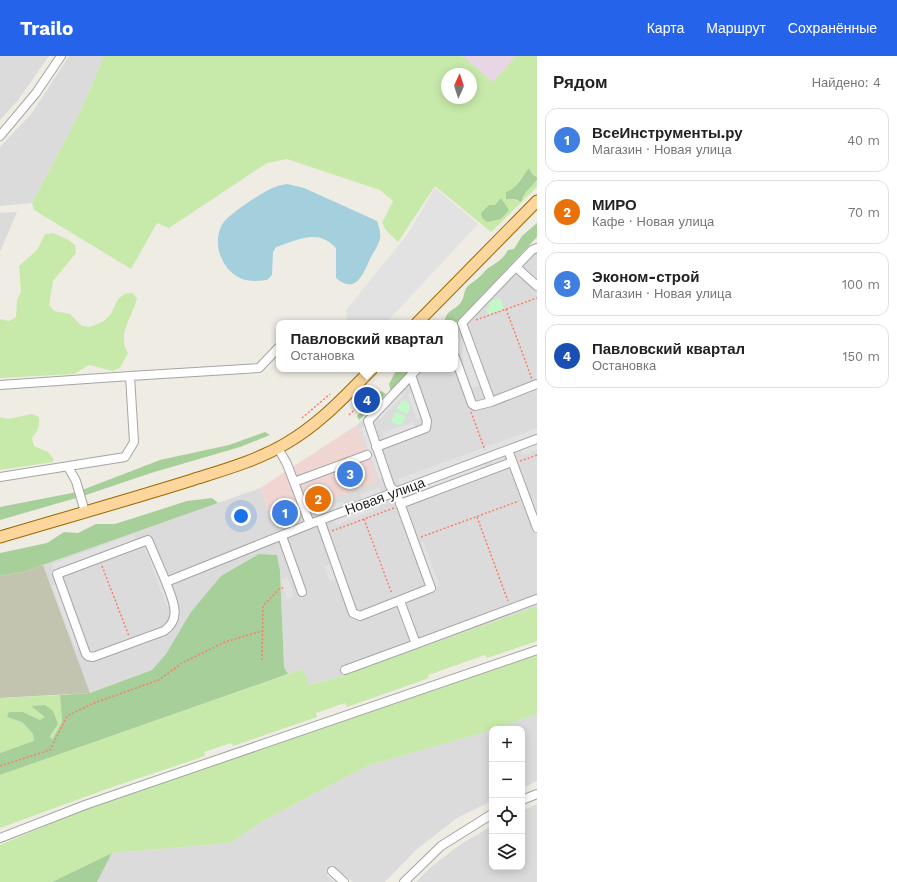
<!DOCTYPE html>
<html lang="ru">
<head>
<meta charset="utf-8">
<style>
	body { margin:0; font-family:"Work Sans",sans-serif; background:#f6f6f6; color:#222 }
	.controls { position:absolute; right:12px; bottom:12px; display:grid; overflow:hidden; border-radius:8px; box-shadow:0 2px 10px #0003 }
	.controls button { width:36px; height:36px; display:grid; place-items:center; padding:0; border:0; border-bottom:1px solid #e0e0e0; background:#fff; color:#222; font:20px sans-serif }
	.compass { position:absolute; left:441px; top:12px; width:36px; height:36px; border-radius:50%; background:#fff; box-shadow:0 2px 10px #0003; rotate:3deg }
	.you { position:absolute; left:241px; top:460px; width:14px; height:14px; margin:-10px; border:3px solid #fff; border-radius:50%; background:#1a73e8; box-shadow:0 0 0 6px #1a73e833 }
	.badge { display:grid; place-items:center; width:26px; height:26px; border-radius:50%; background:#2563eb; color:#fff; font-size:13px; font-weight:700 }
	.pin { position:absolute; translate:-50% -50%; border:2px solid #fff; box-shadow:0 1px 4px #0006 }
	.popup { position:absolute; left:276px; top:264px; width:182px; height:52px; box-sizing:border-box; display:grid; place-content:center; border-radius:8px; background:#fff; filter:drop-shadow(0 1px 3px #0005); font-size:13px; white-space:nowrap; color:#767676 }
	.popup b { font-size:15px; color:#222 }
	.popup::after { content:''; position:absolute; left:50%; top:100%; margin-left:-8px; border:8px solid transparent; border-top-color:#fff }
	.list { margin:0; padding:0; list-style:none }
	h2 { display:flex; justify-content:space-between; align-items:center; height:52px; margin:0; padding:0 16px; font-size:17px }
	h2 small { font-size:13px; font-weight:400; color:#767676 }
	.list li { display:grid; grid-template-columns:26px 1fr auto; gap:12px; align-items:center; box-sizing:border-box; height:64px; margin:0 8px 8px; padding:0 8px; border:1px solid #e0e0e0; border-radius:12px }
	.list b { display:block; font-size:15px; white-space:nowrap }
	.list p { margin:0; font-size:13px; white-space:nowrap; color:#767676 }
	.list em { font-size:13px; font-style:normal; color:#767676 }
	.icon { flex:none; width:22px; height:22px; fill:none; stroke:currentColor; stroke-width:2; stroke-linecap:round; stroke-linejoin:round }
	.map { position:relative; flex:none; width:537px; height:826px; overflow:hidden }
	header { display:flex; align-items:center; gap:24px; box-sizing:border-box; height:56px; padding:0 20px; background:#2563eb; color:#fff }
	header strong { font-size:19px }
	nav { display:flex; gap:22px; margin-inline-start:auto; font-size:14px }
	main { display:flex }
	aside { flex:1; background:#fff }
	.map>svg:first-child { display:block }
</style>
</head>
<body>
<header>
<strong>Trailo</strong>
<nav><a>Карта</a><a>Маршрут</a><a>Сохранённые</a></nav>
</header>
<main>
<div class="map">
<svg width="537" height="826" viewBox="0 0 537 826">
	<rect width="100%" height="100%" fill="#efece4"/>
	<path fill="#dcdbdb" d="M0 0H49L18 44 0 64Z
		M69 0H104L80 56 32 147 0 150V91L32 57Z
		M17 156 0 196V157Z
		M537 186V550L336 622 308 629 303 613 288 618 284 611 280 515 166 598 152 614 90 637 43 509 260 432 274 469 299 460 298 456 377 425 357 369 412 313H455V269Z
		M537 658V725L522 732V673H494Z
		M492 674V745L457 762 416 794 385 826H353L332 809 327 819 335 826H97L112 797 230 787 261 766 369 709Z
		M537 748V826H416L431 811 461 788 492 770V811H522V755Z"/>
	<path fill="#f0d6d3" d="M357 369 378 425 298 456 299 460 274 470 260 432Z"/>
	<path fill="#e9d6e5" d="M460 0H516L493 27 464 1Z"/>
	<path fill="#c3c4b0" d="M43 509 90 637 0 642V520L23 516Z"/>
	<path fill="#c7eaaa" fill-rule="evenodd" d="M104 0H460L464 1 493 26 516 0H537V121L533 119 529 112 512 134 506 136V143H515L517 145 524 142V137L537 124V131L491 176 435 130 398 186 386 174 382 167 393 145 380 134 287 103 267 107 169 172 157 167 131 213 34 154 32 147 80 56ZM447 18H471V42H447ZM497 146 504 159 501 163 481 157 486 153 495 150Z
		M53 177 69 184 75 189 76 197 53 225 49 249 54 255 70 258 82 270 90 271 104 265 111 258 118 243 124 238 132 237 137 242C133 261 116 278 128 297L120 312 113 315 89 309 74 318 0 322V263L9 265 16 261 17 244 21 236 19 210 37 194 45 178Z
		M32 358 39 361C40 370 38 375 32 382L34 390 48 396 53 402V406L0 414V361L8 363Z
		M537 550V585L487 602 485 599 428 619 429 622 347 651 345 647 316 657 317 661 233 690 231 687 204 696 205 700 115 730 0 772V719L303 613 309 629 336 622Z
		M537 597V658L482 677 369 709 261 766 230 787 112 797 52 826H0V789L97 748Z
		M60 639 62 666 52 685 50 680 58 668 32 650 46 661 40 664 23 656H10L7 661 22 666 33 678 34 686 0 697V642Z"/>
	<path fill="#a7cf99" d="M529 112 533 119 537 121V124L525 137 521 146 515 143H506V136C517 133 522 120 529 112Z
		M501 142 509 154 501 163 487 166 482 162 481 157 489 149H495Z
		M537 167V181L455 268 444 267C447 252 454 256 461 246 465 241 463 234 469 229 477 223 478 223 485 215 493 207 501 207 508 194L514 193 522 180Z
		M397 313H413L391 336 389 328Z
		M381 335 386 338 359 364 357 360Z
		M265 376 270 379 240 391 151 417 83 440 0 464V451L77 436 160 404 229 389Z
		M212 442 218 447 23 516 0 520V497L47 487 64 476 78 477 96 468H115L187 445Z
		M259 498 277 499 280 515 284 611 288 618 0 719V697L34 685 33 678 22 666 7 661 9 656H23L40 664 45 661 31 650 45 649 53 655 58 668 50 680 52 684 62 666 60 639 90 637 152 614 166 598 191 556 221 520Z
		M112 797 97 826H52Z"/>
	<path fill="#c1fac7" d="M500 242 504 253 488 258 486 253 490 251 489 246Z
		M403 344 408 346 410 351 407 358 396 353Z
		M395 356 406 360 403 367 399 369 391 366Z"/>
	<path fill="#e2e2e2" d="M435 132 478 168 386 267H347L346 254 407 179Z
		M464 281 481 329 471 333 455 290V284Z
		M400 335 404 339 380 363 376 359Z
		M413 335 423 361 417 363 407 338Z
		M413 366 415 372 384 383 382 377Z
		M366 370 385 421 379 423 360 372Z
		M537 372V378L400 429 398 423Z
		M537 388V394L523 399 521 394Z
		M503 400 505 406 493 410 490 404Z
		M484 407 486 413 409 442 407 436Z
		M380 431 382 437 362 444 360 438Z
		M343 445 345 451 316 462 314 456Z
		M378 446 380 452 336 469 333 463Z
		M134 478 136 484 54 515 52 508Z
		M423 485 440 530 434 532 418 487Z
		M150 488 173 549 167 551 144 490Z
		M331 508 337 523 330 525 324 510Z
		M288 522 294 540 287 543 281 524Z
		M58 528 82 591 76 594 52 530Z"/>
	<path fill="#a4cfdd" d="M287 128 304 132 377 165C379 170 381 178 380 183 378 190 373 197 370 203 363 218 356 239 336 222V192C318 172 298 184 276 191L273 196 272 219 267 224C259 225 248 226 240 222 221 213 211 186 223 167 229 158 265 134 275 131 279 129 283 129 287 128Z"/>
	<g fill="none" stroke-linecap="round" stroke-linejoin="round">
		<defs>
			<path id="minor" d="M0 80 36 37 61 0
				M537 192 532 194 462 267 491 346 537 328
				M516 211 537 230
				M455 301 472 348 475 350 491 346
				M0 329 130 320
				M376 391 426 372 427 365 411 319
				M278 392 287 408 310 468 537 383
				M508 394 537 472
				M68 411 76 425 85 456
				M0 421 125 401 134 386 130 320 259 312 279 291
				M294 426 367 399
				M400 448 512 406
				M320 464 353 557 360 560 431 532 396 436 390 430 368 365 417 313
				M282 480 302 536
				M166 526C172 543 183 562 164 575L93 601 88 600 86 598 57 518 148 484 166 526 310 468
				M400 545 416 588 537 543
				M345 614 416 588
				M522 744 537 738
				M0 782 85 749 537 594
				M332 815 344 826
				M404 826 441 790 492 758"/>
			<path id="major" d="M417 267 537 145
				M0 481C64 462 128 444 192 424 223 414 256 405 285 388 319 369 345 340 372 313"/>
		</defs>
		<use href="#minor" stroke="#a5a5a5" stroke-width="10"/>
		<use href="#major" stroke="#996b00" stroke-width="13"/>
		<path stroke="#fb7e6a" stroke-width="1.5" stroke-dasharray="2 2" stroke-linecap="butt" d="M506 253 532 323
			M476 264 537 242
			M471 356 485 394
			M349 359 374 335
			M302 362 330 338
			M520 405 537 399
			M477 461 508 545
			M364 463 392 538
			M332 475 394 452
			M421 481 519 445
			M102 510 129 580
			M262 604 263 550 279 533 283 532
			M0 710 50 694 67 660 94 647 159 624 182 607 225 586 262 575"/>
		<use href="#minor" stroke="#fff" stroke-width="8"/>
		<use href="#major" stroke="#fcd69c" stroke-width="11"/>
	</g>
	<g text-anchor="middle" stroke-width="3.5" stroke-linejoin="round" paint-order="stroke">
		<g font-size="14" fill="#1e1e1e" stroke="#fff">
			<text transform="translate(385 440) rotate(-20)" y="5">Новая улица</text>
		</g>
	</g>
</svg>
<div class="controls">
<button>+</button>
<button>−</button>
<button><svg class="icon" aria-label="locate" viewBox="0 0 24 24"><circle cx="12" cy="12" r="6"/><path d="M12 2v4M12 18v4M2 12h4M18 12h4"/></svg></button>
<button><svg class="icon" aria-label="layers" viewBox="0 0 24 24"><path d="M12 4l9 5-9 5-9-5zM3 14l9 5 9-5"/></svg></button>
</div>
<svg class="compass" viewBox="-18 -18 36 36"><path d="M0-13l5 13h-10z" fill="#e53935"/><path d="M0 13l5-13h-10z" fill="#767676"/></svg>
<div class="you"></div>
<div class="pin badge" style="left:285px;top:457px;background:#3f7fe0">1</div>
<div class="pin badge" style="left:318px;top:443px;background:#e8710a">2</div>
<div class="pin badge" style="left:350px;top:418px;background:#3f7fe0">3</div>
<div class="pin badge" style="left:367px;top:344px;background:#1a4fb4">4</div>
<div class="popup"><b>Павловский квартал</b>Остановка</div>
</div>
<aside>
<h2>Рядом<small>Найдено: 4</small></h2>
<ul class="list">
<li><span class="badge" style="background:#3f7fe0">1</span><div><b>ВсеИнструменты.ру</b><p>Магазин · Новая улица</p></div><em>40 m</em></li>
<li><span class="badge" style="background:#e8710a">2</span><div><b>МИРО</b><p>Кафе · Новая улица</p></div><em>70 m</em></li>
<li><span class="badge" style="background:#3f7fe0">3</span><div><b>Эконом-строй</b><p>Магазин · Новая улица</p></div><em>100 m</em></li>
<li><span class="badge" style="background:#1a4fb4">4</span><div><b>Павловский квартал</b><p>Остановка</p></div><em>150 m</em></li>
</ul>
</aside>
</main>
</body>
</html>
